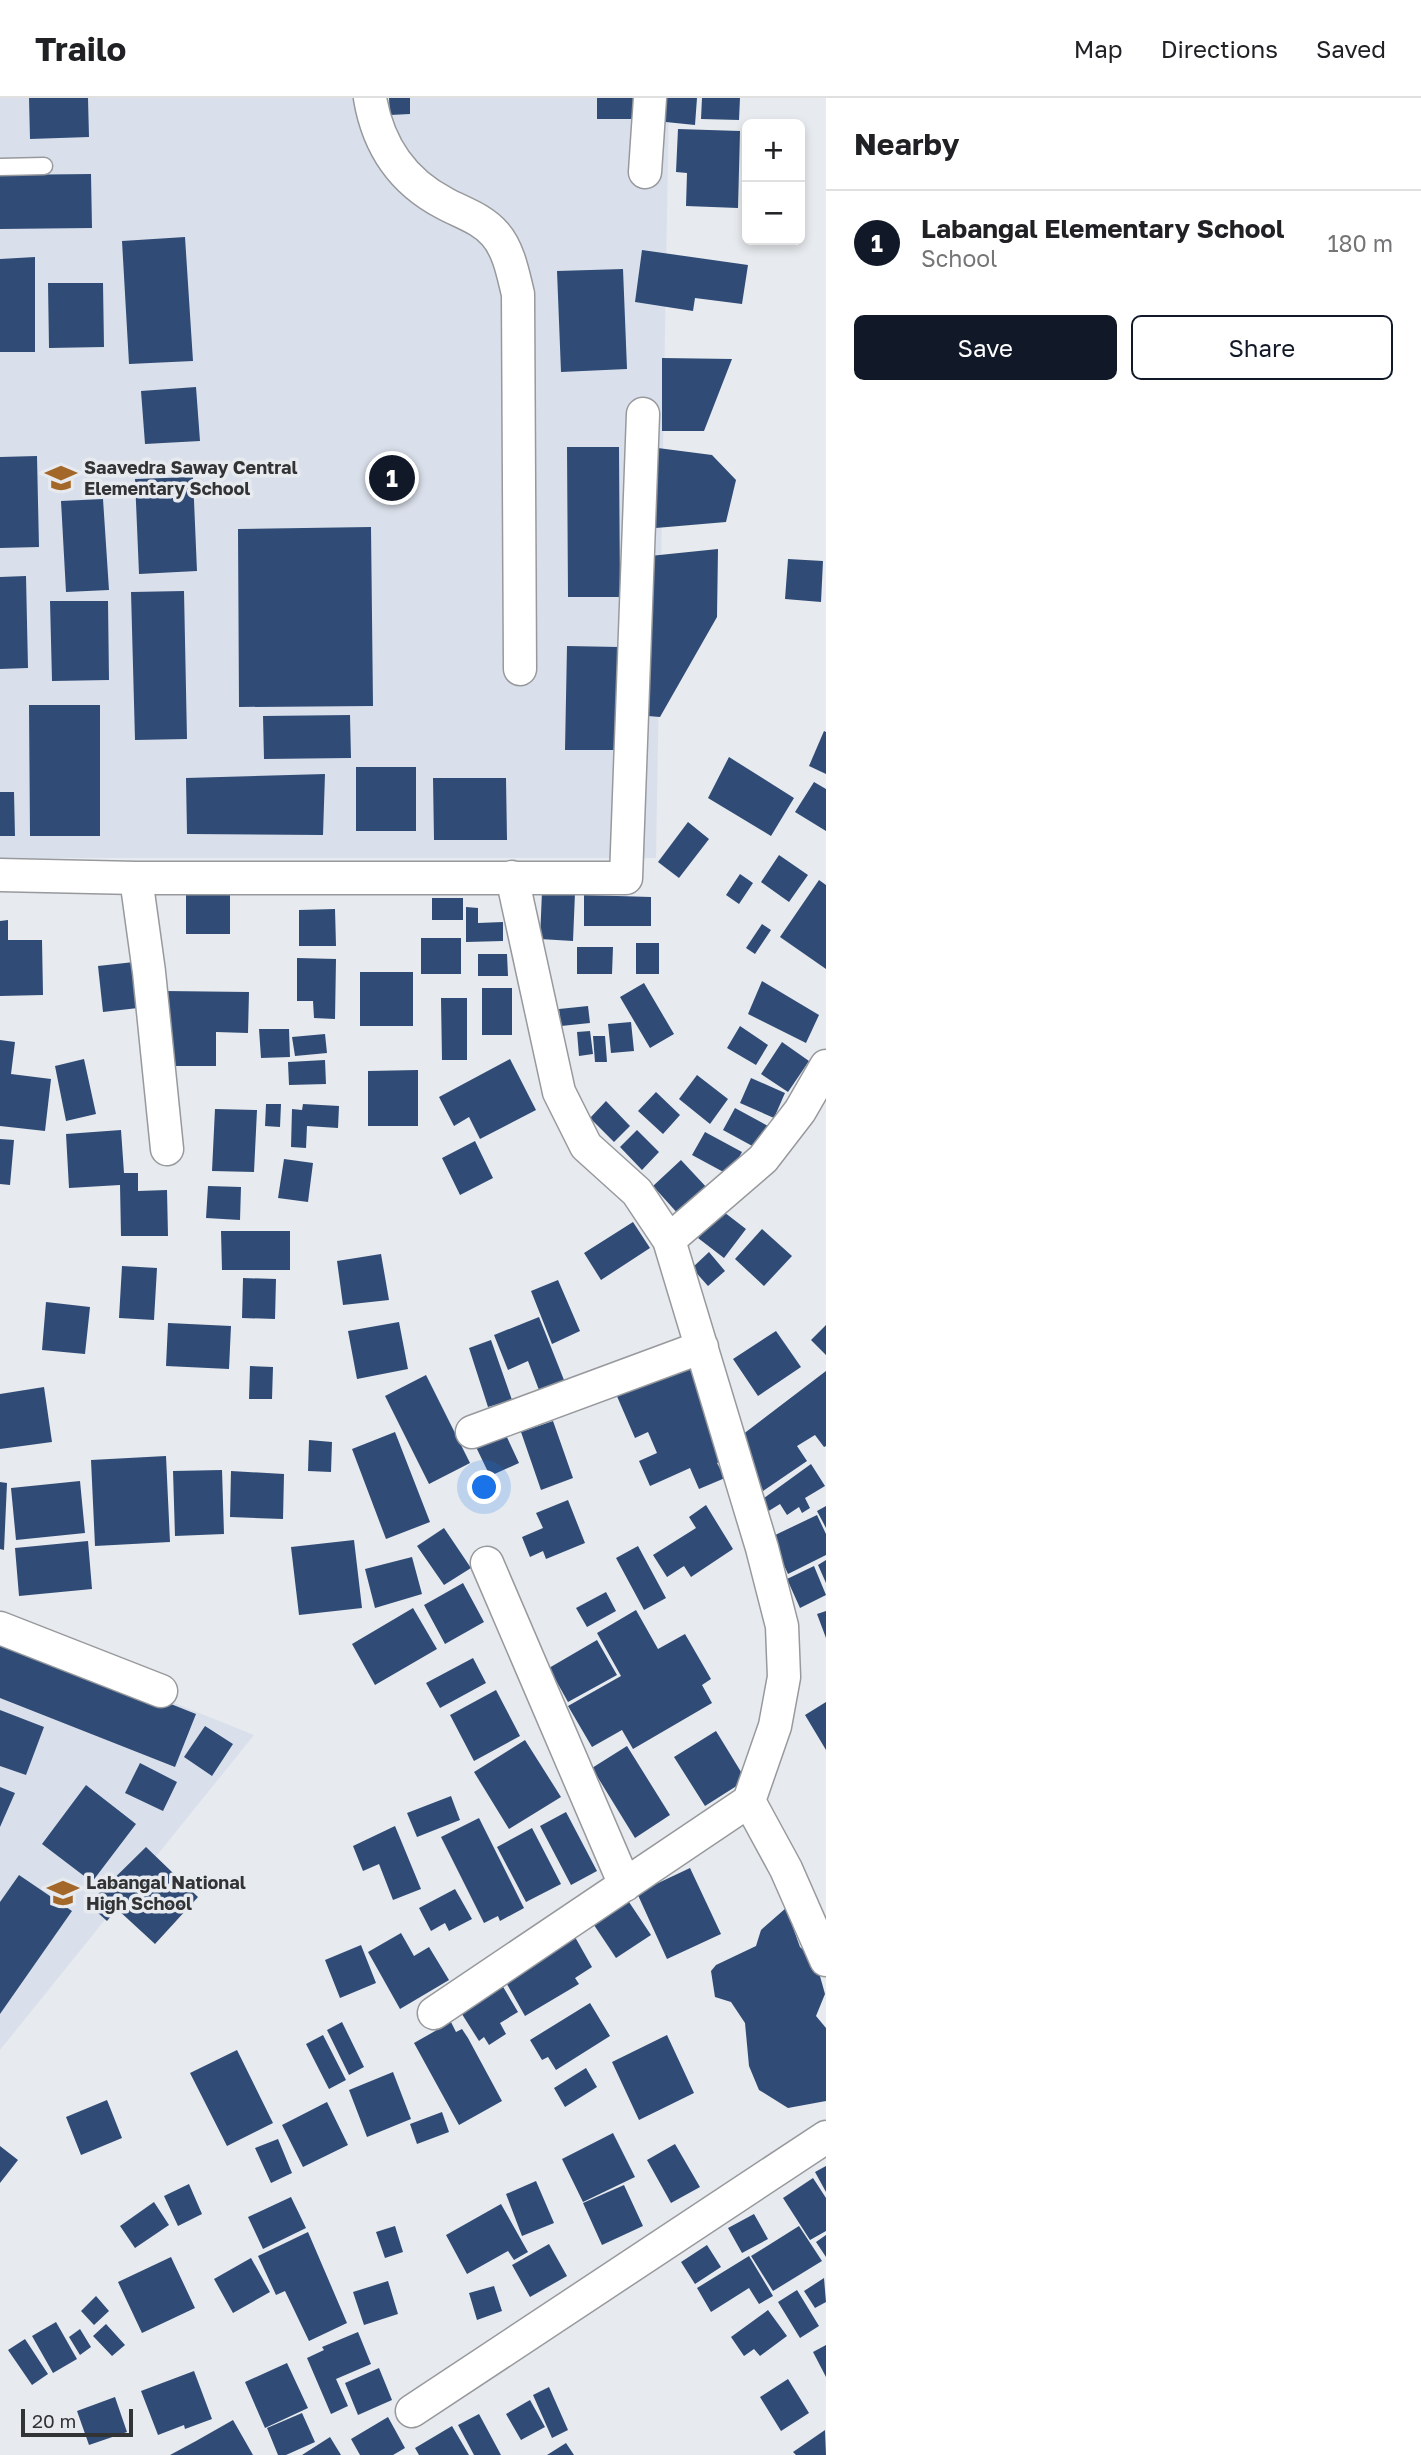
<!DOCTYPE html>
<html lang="en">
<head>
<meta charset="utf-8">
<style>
	body { margin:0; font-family:"Golos Text",sans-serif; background:#f6f6f6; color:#202124 }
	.controls { position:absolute; right:21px; top:21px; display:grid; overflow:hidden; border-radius:10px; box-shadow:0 4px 10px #0003 }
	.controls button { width:63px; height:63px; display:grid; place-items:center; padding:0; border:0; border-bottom:2px solid #e0e0e0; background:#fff; color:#202124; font:35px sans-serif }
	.scale { position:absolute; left:21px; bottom:18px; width:112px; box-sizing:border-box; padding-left:7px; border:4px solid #323335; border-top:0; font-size:19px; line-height:24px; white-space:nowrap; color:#323335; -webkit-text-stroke:5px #e7eaee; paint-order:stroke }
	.you { position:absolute; left:485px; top:1390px; width:24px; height:24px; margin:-18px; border:5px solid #fff; border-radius:50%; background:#1a73e8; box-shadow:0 0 0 10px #1a73e833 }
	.badge { display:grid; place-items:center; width:46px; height:46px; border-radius:50%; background:#111827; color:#fff; font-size:23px; font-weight:700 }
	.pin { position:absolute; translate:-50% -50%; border:4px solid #fff; box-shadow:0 2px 7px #0006 }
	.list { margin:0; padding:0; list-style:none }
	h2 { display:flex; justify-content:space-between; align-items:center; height:91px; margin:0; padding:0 28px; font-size:30px }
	h2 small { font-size:23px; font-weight:400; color:#757577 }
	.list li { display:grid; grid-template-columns:46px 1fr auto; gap:21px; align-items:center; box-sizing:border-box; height:105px; padding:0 28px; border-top:2px solid #e0e0e0 }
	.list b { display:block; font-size:26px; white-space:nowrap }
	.list p { margin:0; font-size:23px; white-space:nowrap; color:#757577 }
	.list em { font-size:23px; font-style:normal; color:#757577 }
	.actions { display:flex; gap:14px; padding:21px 28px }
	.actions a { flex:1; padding:16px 0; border:2px solid #111827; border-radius:10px; text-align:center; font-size:24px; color:#111827 }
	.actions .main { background:#111827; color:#fff }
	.map { position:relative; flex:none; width:826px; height:2357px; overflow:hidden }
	header { display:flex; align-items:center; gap:42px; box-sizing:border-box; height:98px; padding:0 35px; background:#fff; border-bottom:2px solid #e0e0e0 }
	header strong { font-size:33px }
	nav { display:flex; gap:38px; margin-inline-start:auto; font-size:24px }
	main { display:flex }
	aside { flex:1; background:#fff }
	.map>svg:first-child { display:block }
</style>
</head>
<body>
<header>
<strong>Trailo</strong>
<nav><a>Map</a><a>Directions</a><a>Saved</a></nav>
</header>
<main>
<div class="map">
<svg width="826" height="2357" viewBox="0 0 826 2357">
	<rect width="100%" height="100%" fill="#e7eaee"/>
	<path fill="#dae0eb" d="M0 0H669L656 760H0Z
		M0 1535 254 1637 0 1952Z"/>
	<path fill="#304c76" d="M29 0H88L89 39 30 41Z
		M389 0H410V16L390 17Z
		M597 0H649V21H597Z
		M658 0H697L695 27 656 23Z
		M702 0H740L739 22 701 21Z
		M678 31 740 33 738 110 686 108 687 75 676 74Z
		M91 76 92 130 0 131V77Z
		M185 139 193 263 129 266 122 143Z
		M642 152 748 167 742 206 695 200 693 213 635 204Z
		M35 159V254H0V161Z
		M623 171 627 271 561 274 557 173Z
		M48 185H103L104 249 49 250Z
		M662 260 732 261 704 333H662Z
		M196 289 200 343 145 346 141 293Z
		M567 349H619L620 499H568Z
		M650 349 712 357 736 382 726 424 644 431Z
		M37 358 39 449 0 450V359Z
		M193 379 197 473 139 476 135 381Z
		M103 401 109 492 66 494 61 403Z
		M371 429 373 608 239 609 238 431Z
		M718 451 717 519 660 619 636 617 640 459Z
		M788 461 823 463 821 504 785 501Z
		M26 478 28 570 0 571V479Z
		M184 493 187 641 135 642 131 494Z
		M50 503H108L109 582 52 583Z
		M567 548 619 549 617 652H565Z
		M29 607H100V738H30Z
		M350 617 351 660 264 661 263 618Z
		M824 633 826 634V676L809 668Z
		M729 659 794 700 771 738 708 700Z
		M356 669H416V733H356Z
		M325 676 323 737 187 736 186 680Z
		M433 680H506L507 742H434Z
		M814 684 826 691V733L795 714Z
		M0 694H14L15 738H0Z
		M688 724 709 741 679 780 658 764Z
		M779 757 808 777 789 804 761 784Z
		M740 776 753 785 739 806 726 797Z
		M819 782 826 787V871L780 839Z
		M542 793 575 795 573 843 540 841Z
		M186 797H230V836H186Z
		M584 797 651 799V828H584Z
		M432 800H463V822H432Z
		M466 809 478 810V825L503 824V843L466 844Z
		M335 811 336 848H299V812Z
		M8 822V842H42L43 897 0 898V823Z
		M762 826 771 832 755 856 746 850Z
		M421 840H461V876H421Z
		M636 845H659V876H636Z
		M577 849H613L612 876H577Z
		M478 856H507L508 878H478Z
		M297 860 336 861 335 921 314 920 313 903H297Z
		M134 864 138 910 103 914 98 868Z
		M360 874H413V928H360Z
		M762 883 819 917 806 945 748 916Z
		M644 885 674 936 650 950 620 899Z
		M482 890H512V937H482Z
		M165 893 249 894 248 935 216 934V968H165Z
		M441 900H467V962H442Z
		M588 908 590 925 561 928 559 911Z
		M631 924 634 953 611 955 608 926Z
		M740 928 768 947 756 967 727 950Z
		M259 931H289L290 959 261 960Z
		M590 933 593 956 579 958 577 934Z
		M325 936 327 955 295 958 292 939Z
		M593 938H605L607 964H595Z
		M0 942 15 944 11 976 51 981 45 1033 0 1028Z
		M782 944 809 963 788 994 761 976Z
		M84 961 96 1016 66 1023 55 968Z
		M510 961 536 1012 480 1041 469 1019 454 1028 439 999Z
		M325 962 326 986 289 987 288 964Z
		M418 972V1028H368V973Z
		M697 977 728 1001 710 1026 679 1001Z
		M751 980 785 995 774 1020 740 1005Z
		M656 994 680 1017 663 1036 638 1013Z
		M606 1003 630 1028 614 1044 590 1020Z
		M266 1006H281L280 1029 265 1028Z
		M303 1006 339 1008 338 1030 307 1028 306 1050 291 1049 292 1011 302 1012Z
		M735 1010 768 1028 756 1050 723 1032Z
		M215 1011 257 1012 254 1074 212 1073Z
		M121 1032 124 1075H138V1093L167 1092 168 1138H121L120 1087 69 1090 66 1036Z
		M637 1032 659 1054 642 1072 620 1049Z
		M705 1034 742 1054 729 1077 692 1057Z
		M0 1041 14 1042 10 1087 0 1086Z
		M475 1043 493 1080 460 1097 442 1060Z
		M284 1061 313 1065 308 1104 278 1100Z
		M681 1062 709 1092 680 1118 653 1088Z
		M208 1088 241 1089 240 1122 206 1120Z
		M720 1111 746 1131 724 1160 698 1140Z
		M633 1124 650 1150 601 1182 584 1155Z
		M762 1131 792 1158 764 1188 735 1161Z
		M221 1133H290V1172H222Z
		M709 1154 725 1173 708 1188 692 1170Z
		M381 1156 389 1202 343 1207 337 1163Z
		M122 1168 157 1170 154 1222 119 1220Z
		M243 1180 276 1181 275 1221 242 1220Z
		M558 1182 580 1233 552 1246 531 1193Z
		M46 1204 90 1209 85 1256 42 1252Z
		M539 1219 564 1282 539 1292 528 1263 508 1272 494 1237Z
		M399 1224 408 1271 357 1281 348 1233Z
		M168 1225 231 1228 229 1271 166 1268Z
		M826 1227V1257L811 1242Z
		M776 1233 801 1269 758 1298 733 1261Z
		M491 1242 512 1302 488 1309 469 1250Z
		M688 1264 730 1359 717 1365 725 1380 699 1391 690 1370 650 1388 639 1363 657 1355 648 1334 635 1340 616 1296Z
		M250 1268 273 1269 272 1301H249Z
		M826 1273V1348L824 1349 815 1337 797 1348 807 1363 763 1393 742 1337Z
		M426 1277 470 1365 429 1386 385 1298Z
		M44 1289 52 1344 0 1351V1296Z
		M553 1323 573 1380 541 1392 521 1334Z
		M395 1334 430 1424 386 1441 352 1351Z
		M505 1335 519 1365 490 1378 476 1349Z
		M309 1342 332 1344 331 1374 308 1373Z
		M166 1358 170 1444 95 1448 91 1362Z
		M811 1366 825 1388 805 1400 810 1410 802 1415 799 1409 787 1417 780 1406 767 1414 760 1403Z
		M222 1372 224 1436 175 1438 173 1373Z
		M231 1373 284 1376 283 1421 230 1419Z
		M80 1383 85 1435 16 1442 11 1390Z
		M0 1384 7 1385 4 1452 0 1451Z
		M568 1402 585 1445 546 1461 543 1453 530 1459 522 1439 543 1430 536 1415Z
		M706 1407 733 1451 691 1479 684 1468 667 1479 653 1457 696 1430 689 1419Z
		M826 1408V1430L817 1413Z
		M817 1417 826 1436V1457L788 1476 771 1439Z
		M444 1430 471 1470 444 1487 417 1448Z
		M354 1442 362 1510 299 1517 291 1449Z
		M88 1443 92 1491 19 1498 15 1450Z
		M638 1448 666 1500 644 1512 616 1460Z
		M412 1459 422 1496 375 1510 365 1471Z
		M826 1462V1485L818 1467Z
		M814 1468 826 1497 800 1510 787 1481Z
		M463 1485 484 1524 445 1546 424 1507Z
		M606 1494 616 1513 587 1529 576 1510Z
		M413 1510 437 1551 375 1587 352 1546Z
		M636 1512 658 1551 685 1536 711 1581 702 1587 712 1605 633 1651 622 1632 592 1649 568 1608 621 1578 597 1535Z
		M826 1513V1540L817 1516Z
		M0 1538 196 1616 175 1669 0 1600Z
		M597 1542 617 1577 568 1604 549 1570Z
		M473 1560 486 1585 440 1610 426 1585Z
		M496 1592 520 1638 474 1663 450 1617Z
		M826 1604V1652L805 1617Z
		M0 1612 44 1629 26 1677 0 1668Z
		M205 1628 233 1646 212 1678 184 1659Z
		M716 1633 746 1682 705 1708 674 1659Z
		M525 1642 561 1699 509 1731 474 1674Z
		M627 1648 670 1717 635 1740 592 1670Z
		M140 1665 177 1684 163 1713 125 1695Z
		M86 1687 136 1726 92 1784 42 1746Z
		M0 1689 15 1695 0 1729Z
		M451 1698 460 1722 417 1739 407 1715Z
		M566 1714 597 1773 571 1787 540 1728Z
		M479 1720 524 1810 500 1823 498 1818 484 1825 441 1739Z
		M395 1728 421 1791 393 1802 379 1766 363 1773 353 1748Z
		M532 1730 561 1786 526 1804 497 1749Z
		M146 1749 198 1799 155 1846 117 1811 107 1823 88 1806Z
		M690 1770 721 1836 667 1861 637 1795Z
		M19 1777 72 1813 0 1916V1804Z
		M455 1791 472 1821 449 1833 445 1825 431 1833 419 1810Z
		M629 1804 651 1837 616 1860 594 1827Z
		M786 1810 800 1849 816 1864 825 1896 816 1918 826 1930V2003L788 2010 759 1992 749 1968 745 1925 731 1904 715 1899 711 1873 716 1867 756 1848 761 1832Z
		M401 1835 414 1858 429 1849 449 1882 400 1911 368 1854Z
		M575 1839 592 1869 575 1880 579 1886 525 1918 504 1881Z
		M361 1847 376 1885 340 1900 325 1862Z
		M502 1887 518 1914 500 1925 506 1936 489 1947 484 1939 479 1943 460 1913Z
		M590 1905 610 1938 556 1972 548 1959 542 1962 530 1942Z
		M342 1924 364 1969 349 1977 327 1932Z
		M451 1924 456 1934 462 1931 468 1940 502 2003 459 2027 414 1945Z
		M323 1937 346 1982 329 1991 306 1946Z
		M667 1937 694 1995 639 2022 612 1964Z
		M237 1952 273 2025 227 2048 190 1975Z
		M586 1970 597 1989 565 2009 554 1990Z
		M393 1974 411 2021 367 2039 349 1992Z
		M107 2002 122 2040 81 2057 66 2019Z
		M327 2004 348 2047 303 2069 282 2027Z
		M442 2014 449 2034 417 2046 410 2026Z
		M613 2035 635 2079 583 2104 562 2061Z
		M278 2041 292 2075 271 2085 255 2050Z
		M675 2046 700 2089 671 2105 647 2062Z
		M0 2048 18 2062 0 2085Z
		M826 2068V2094L815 2074Z
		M813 2080 826 2100V2133L810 2142 783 2100Z
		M536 2083 554 2125 522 2138 506 2096Z
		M189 2086 202 2116 178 2128 164 2098Z
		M624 2087 643 2128 602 2147 583 2105Z
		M291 2099 306 2130 263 2151 248 2119Z
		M154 2104 169 2127 135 2150 120 2128Z
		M501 2106 528 2154 514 2162 508 2153 467 2176 446 2137Z
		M754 2116 768 2141 742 2155 728 2130Z
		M395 2128 403 2154 385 2160 376 2134Z
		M799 2128 822 2163 773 2193 751 2158Z
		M308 2134 347 2225 309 2243 285 2193 276 2197 258 2158Z
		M826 2137V2159L816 2144Z
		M549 2146 567 2178 530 2199 512 2167Z
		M707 2147 721 2169 695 2186 681 2164Z
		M749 2158 773 2198 759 2206 749 2190 711 2214 697 2190Z
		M171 2159 195 2210 142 2235 118 2184Z
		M251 2160 270 2194 233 2215 214 2181Z
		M824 2180 826 2204 815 2210 804 2193Z
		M388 2183 398 2216 364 2227 353 2194Z
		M494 2188 502 2213 477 2222 469 2195Z
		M797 2192 819 2228 800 2240 778 2204Z
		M96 2198 109 2213 94 2227 81 2213Z
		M768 2212 787 2238 760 2258 754 2251 744 2258 731 2239Z
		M56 2224 77 2261 53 2275 32 2238Z
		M106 2226 125 2247 112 2258 93 2238Z
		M80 2231 91 2249 80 2257 69 2239Z
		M358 2234 371 2266 336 2281 348 2308 331 2316 307 2260 324 2252 322 2249Z
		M25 2241 48 2276 32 2287 8 2252Z
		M826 2247V2279L813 2254Z
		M287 2265 308 2310 265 2330 245 2284Z
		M379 2270 392 2302 358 2317 345 2285Z
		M194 2273 212 2321 185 2331 184 2327 158 2337 141 2293Z
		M788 2281 809 2315 781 2333 760 2299Z
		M549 2289 568 2332 552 2340 533 2297Z
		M115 2299 127 2334 89 2347 77 2313Z
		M530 2302 545 2329 521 2342 506 2316Z
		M302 2315 315 2344 286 2357H278L267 2330Z
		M479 2316 501 2357H474L458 2327Z
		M388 2319 405 2350 393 2357H360L351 2341Z
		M233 2322 253 2357H170L196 2343Z
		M452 2328 469 2357H419L415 2350Z
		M825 2332 826 2357H796L793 2354Z
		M330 2339 341 2357H302Z
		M566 2345 574 2357H547Z"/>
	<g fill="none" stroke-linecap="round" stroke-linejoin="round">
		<defs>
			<path id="lane" d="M0 69 44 68"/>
			<path id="street" d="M370 0C378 47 402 83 444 105 462 115 481 120 495 136 509 152 513 176 518 196L520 571
				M645 74 650 0
				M0 777 136 780H626L643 316
				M512 779 559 994 586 1048 637 1094 669 1142 762 1450 782 1528 784 1579 775 1628 749 1703 786 1771 826 1862
				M136 780 149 874 167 1051
				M669 1142 763 1061 800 1013 826 968
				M472 1334 702 1249
				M487 1465 625 1787
				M0 1530 161 1593
				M434 1915 749 1703
				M412 2313 826 2039"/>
		</defs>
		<use href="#lane" stroke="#97999d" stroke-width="19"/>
		<use href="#street" stroke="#97999d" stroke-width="35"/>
		<use href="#lane" stroke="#fff" stroke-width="16"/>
		<use href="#street" stroke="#fff" stroke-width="32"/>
	</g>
	<defs>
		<symbol id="school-bare" viewBox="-9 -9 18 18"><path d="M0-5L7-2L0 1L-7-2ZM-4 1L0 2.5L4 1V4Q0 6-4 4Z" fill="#a3672a" stroke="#e7eaee" stroke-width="2.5" paint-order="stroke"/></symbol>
	</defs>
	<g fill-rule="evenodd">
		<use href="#school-bare" x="39" y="358" width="44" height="44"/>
		<use href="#school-bare" x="41" y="1773" width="44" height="44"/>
	</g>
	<g text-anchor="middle" stroke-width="7" stroke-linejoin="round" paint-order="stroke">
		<g font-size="18" font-weight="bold" fill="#323335" stroke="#e7eaee" text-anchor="start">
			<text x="84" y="376">Saavedra Saway Central<tspan x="84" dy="21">Elementary School</tspan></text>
			<text x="86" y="1791">Labangal National<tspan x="86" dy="21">High School</tspan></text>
		</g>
	</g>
</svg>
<div class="controls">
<button>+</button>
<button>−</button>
</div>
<div class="scale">20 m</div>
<div class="you"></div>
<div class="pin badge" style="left:392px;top:380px">1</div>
</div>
<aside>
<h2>Nearby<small></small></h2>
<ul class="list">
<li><span class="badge">1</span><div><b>Labangal Elementary School</b><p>School</p></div><em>180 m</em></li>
</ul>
<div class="actions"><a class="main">Save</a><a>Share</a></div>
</aside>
</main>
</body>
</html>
